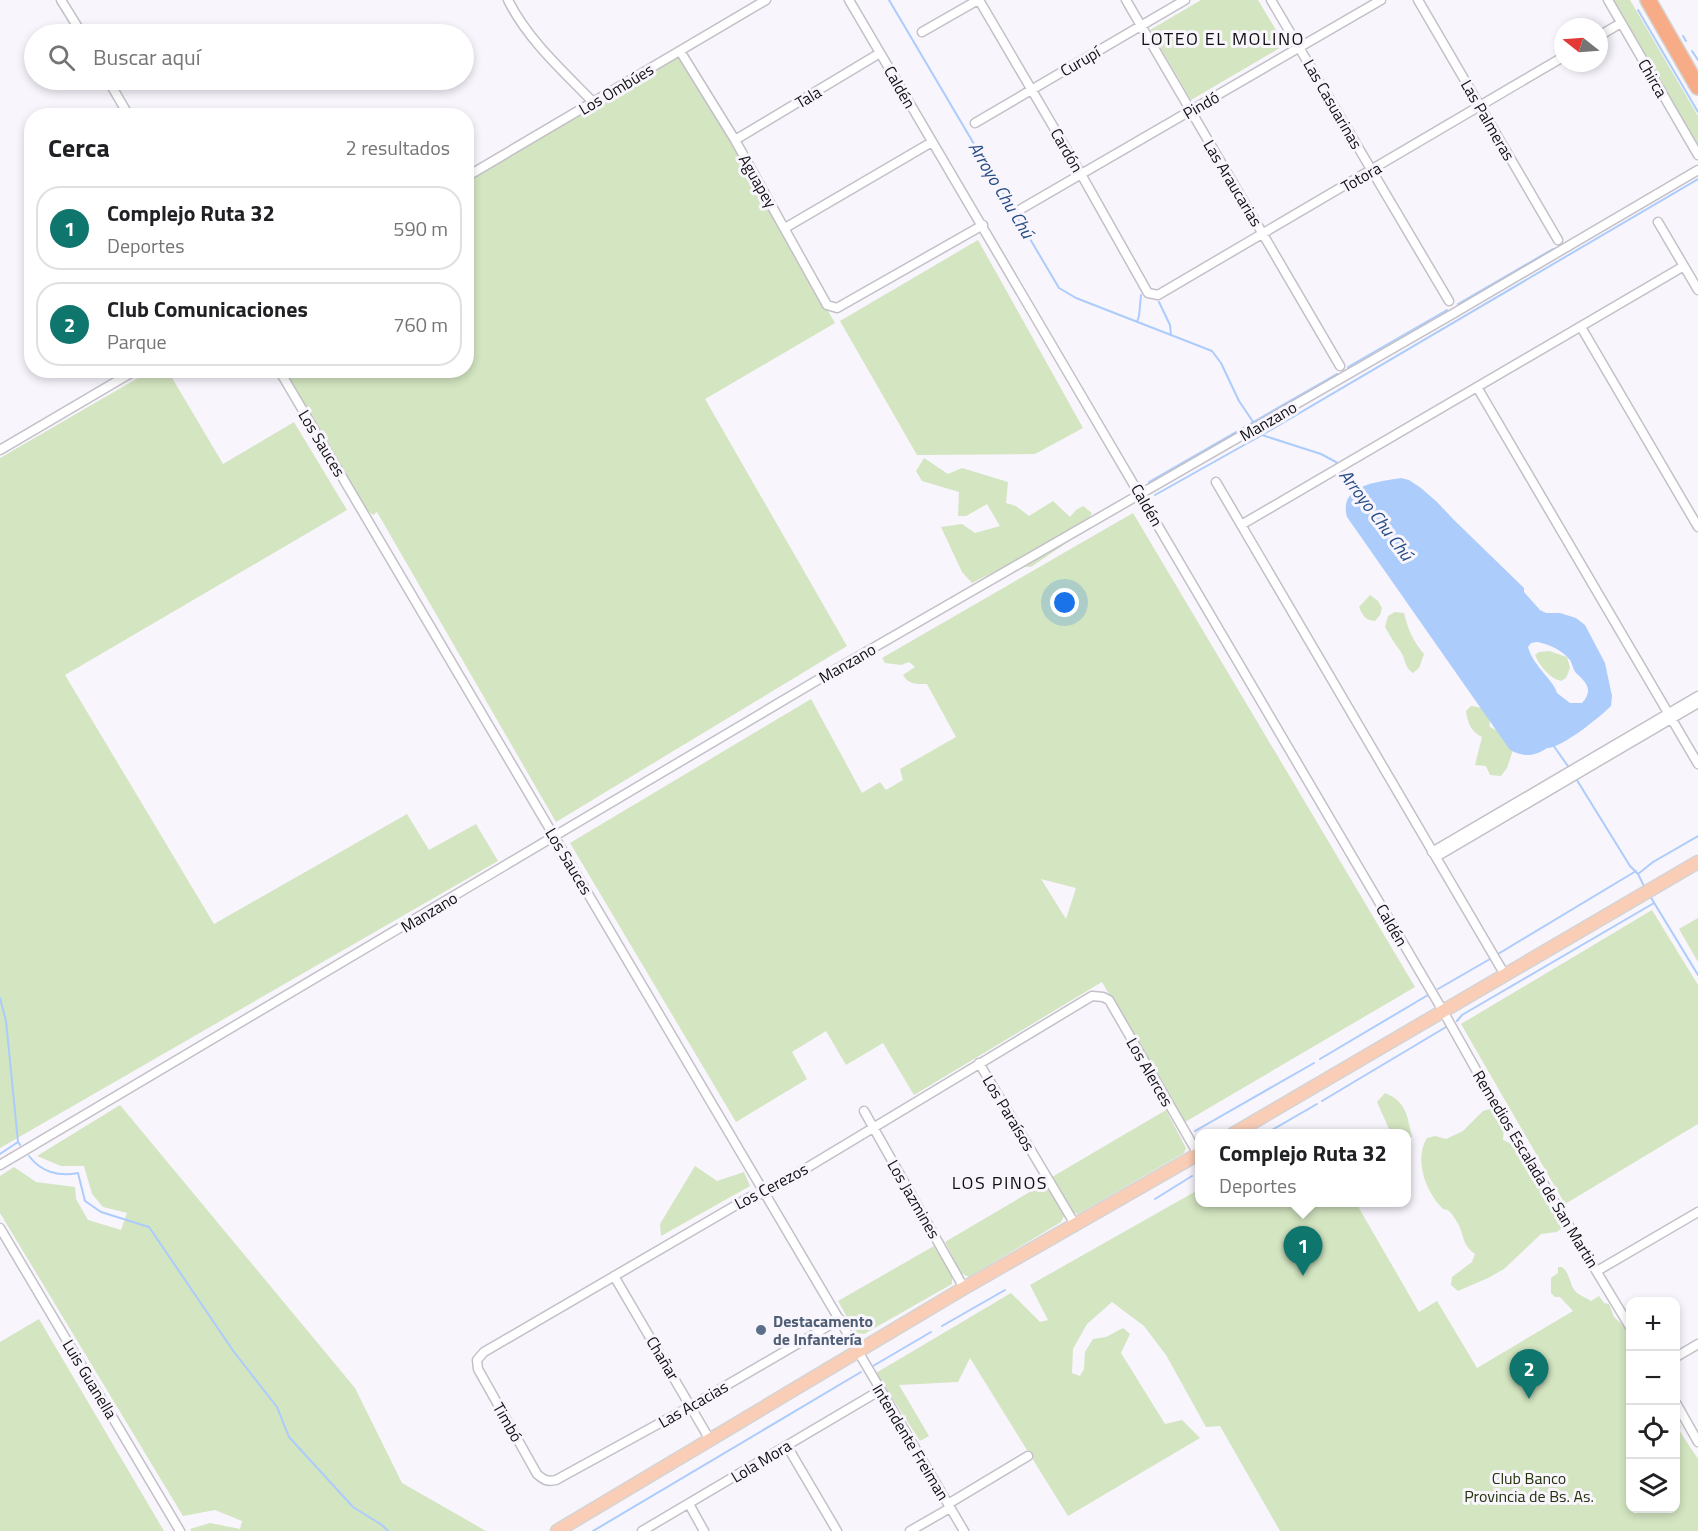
<!DOCTYPE html>
<html lang="es">
<head>
<meta charset="utf-8">
<style>
	body { margin:0; font-family:"Titillium Web",sans-serif; background:#f6f6f6; color:#202124 }
	.controls { position:absolute; right:18px; bottom:18px; display:grid; overflow:hidden; border-radius:12px; box-shadow:0 3px 9px #0003 }
	.controls button { width:54px; height:54px; display:grid; place-items:center; padding:0; border:0; border-bottom:2px solid #e0e0e0; background:#fff; color:#202124; font:30px sans-serif }
	.compass { position:absolute; left:1554px; top:18px; width:54px; height:54px; border-radius:50%; background:#fff; box-shadow:0 3px 9px #0003; rotate:287deg }
	.you { position:absolute; left:1065px; top:603px; width:21px; height:21px; margin:-15px; border:4px solid #fff; border-radius:50%; background:#1a73e8; box-shadow:0 0 0 9px #1a73e833 }
	.badge { display:grid; place-items:center; width:39px; height:39px; border-radius:50%; background:#0f766e; color:#fff; font-size:20px; font-weight:700 }
	.pin { position:absolute; translate:-50% -50px; filter:drop-shadow(0 2px 3px #0008) }
	.pin::after { content:''; position:absolute; top:32px; width:21px; height:18px; background:inherit; clip-path:polygon(0 0,100% 0,50% 100%) }
	.popup { position:absolute; left:1195px; top:1129px; width:216px; height:78px; box-sizing:border-box; display:grid; place-content:center; border-radius:12px; background:#fff; filter:drop-shadow(0 2px 4px #0005); font-size:20px; white-space:nowrap; color:#757577 }
	.popup b { font-size:22px; color:#202124 }
	.popup::after { content:''; position:absolute; left:50%; top:100%; margin-left:-12px; border:12px solid transparent; border-top-color:#fff }
	.list { margin:0; padding:0; list-style:none }
	h2 { display:flex; justify-content:space-between; align-items:center; height:78px; margin:0; padding:0 24px; font-size:26px }
	h2 small { font-size:20px; font-weight:400; color:#757577 }
	.list li { display:grid; grid-template-columns:39px 1fr auto; gap:18px; align-items:center; box-sizing:border-box; height:84px; margin:0 12px 12px; padding:0 12px; border:2px solid #e0e0e0; border-radius:24px }
	.list b { display:block; font-size:22px; white-space:nowrap }
	.list p { margin:0; font-size:20px; white-space:nowrap; color:#757577 }
	.list em { font-size:20px; font-style:normal; color:#757577 }
	.icon { flex:none; width:33px; height:33px; fill:none; stroke:currentColor; stroke-width:2; stroke-linecap:round; stroke-linejoin:round }
	.map { position:relative; flex:none; width:1698px; height:1531px; overflow:hidden }
	.search { position:absolute; background:#fff; box-shadow:0 3px 9px #0003; left:24px; top:24px; width:450px; height:66px; display:flex; align-items:center; gap:15px; box-sizing:border-box; padding:0 21px; border-radius:33px; color:#757577; font-size:22px }
	.panel { position:absolute; background:#fff; box-shadow:0 3px 9px #0003; left:24px; top:108px; width:450px; height:270px; border-radius:24px }
	.map>svg:first-child { display:block }
</style>
</head>
<body>
<div class="map">
<svg width="1698" height="1531" viewBox="0 0 1698 1531">
	<rect width="100%" height="100%" fill="#f8f5fd"/>
	<path fill="#d3e5c1" fill-rule="evenodd" d="M1201 0H1258L1285 45 1191 100 1150 30Z
		M1613 0H1630L1698 116V146Z
		M681 55 835 323 705 399 847 646 556 822 377 512 373 515 362 506 283 371 466 370 467 182Z
		M978 240 1083 428 1035 454 917 455 840 321Z
		M150 371H168L223 464 294 422 347 510 65 675 214 924 407 814 429 850 476 824 498 861 0 1148V458Z
		M924 458 948 474 962 468 1008 482 1006 503 1016 506 1029 516 1053 501 1070 517 1076 510 1083 506 1092 513 1081 533 1031 567 1008 565 972 583 962 572 941 527 962 524 975 533 1000 526 987 504 966 516H958L959 492 922 481 916 471Z
		M1133 513 1415 987 1185 1122 1102 982 914 1095 883 1043 846 1065 826 1031 792 1052 807 1079 736 1122 570 843 811 699 862 793 880 782 886 790 903 780 900 769 956 737 927 684C917 684 909 685 903 675L915 667 909 662 901 665 885 663 882 658ZM1041 879 1076 888 1066 919Z
		M1370 595 1378 601 1382 608 1380 615 1375 621C1365 620 1363 616 1359 607Z
		M1395 612 1404 613C1408 630 1413 641 1424 654L1419 668 1413 673C1404 667 1406 660 1401 652 1395 644 1390 636 1385 627L1388 616Z
		M1549 651 1567 657 1570 668 1566 678 1561 681C1549 678 1540 666 1535 655L1539 652Z
		M1471 706 1483 708 1489 714 1490 727 1500 732 1514 747 1507 768 1501 776 1490 775 1486 766 1475 765 1482 737C1470 731 1468 723 1466 711Z
		M1652 910 1698 985V1124L1565 1204 1461 1024Z
		M1698 918V962L1679 929Z
		M1385 1093C1407 1102 1407 1116 1412 1137L1407 1139 1406 1134 1388 1133 1389 1129 1377 1102Z
		M120 1105 355 1388 402 1483 486 1531H191L190 1529 210 1523 240 1529 242 1521 215 1510 183 1516 0 1213V1176L14 1167 36 1182 75 1187 76 1199 88 1220 121 1230 127 1213 103 1207 92 1194 84 1166H61L37 1156Z
		M1493 1108 1504 1128 1503 1140 1516 1146 1554 1214 1564 1226 1557 1232 1541 1234 1504 1269 1488 1278 1458 1291 1451 1285 1452 1277 1472 1262 1475 1254C1461 1244 1465 1235 1457 1222 1455 1219 1452 1213 1449 1211 1443 1207 1446 1212 1441 1207 1425 1190 1414 1159 1427 1138L1435 1136 1446 1139 1463 1131 1483 1111Z
		M1166 1110 1186 1148 1184 1153 1078 1214 1073 1213 1052 1177Z
		M695 1166 717 1181 744 1172 750 1186 661 1236 660 1224Z
		M1045 1183 1064 1216 1061 1222 969 1277 961 1273 945 1242Z
		M1198 1190 1200 1202 1356 1203 1419 1312 1437 1301 1477 1368 1573 1311 1560 1297H1555L1551 1293V1278L1558 1273V1267H1562C1571 1274 1569 1286 1577 1293 1581 1296 1587 1298 1591 1301L1599 1296 1604 1303 1609 1304 1614 1317 1630 1332V1508H1676V1416L1681 1427 1679 1430 1698 1459V1531H1280L1220 1426 1206 1427 1166 1355 1144 1326 1112 1302 1087 1324 1073 1349 1072 1373 1080 1376 1084 1369 1085 1352 1093 1339 1106 1337 1123 1328 1130 1334 1121 1353 1165 1424 1182 1420 1200 1438 1068 1516 970 1358 958 1382 899 1385 929 1436 920 1441 876 1373 1011 1293 1040 1322 1048 1320 1030 1285Z
		M934 1246 952 1276V1284L864 1334 856 1333 838 1301Z
		M39 1319 164 1531H0V1342Z"/>
	<path fill="#acccfc" fill-rule="evenodd" d="M1401 478 1409 480 1421 488 1437 502 1454 520 1524 588V592L1540 610 1546 613H1560L1576 618 1585 625 1605 663 1612 696 1611 706C1600 717 1562 748 1547 748 1534 757 1524 757 1510 750L1347 517C1338 484 1379 482 1401 478ZM1537 642C1549 644 1562 650 1570 660 1572 663 1573 669 1576 673 1586 682 1594 690 1582 703H1570L1557 693C1555 682 1533 666 1528 647L1531 643Z"/>
	<g fill="none" stroke-linecap="round" stroke-linejoin="round">
		<path stroke="#acccfc" stroke-width="2" d="M889 0 1059 288 1076 298 1212 351 1221 363 1239 401 1262 435 1321 454 1336 462 1337 465
			M1638 10 1698 112
			M1683 36 1686 41
			M1692 51 1698 60
			M1159 302 1170 325 1171 335
			M1458 304 1553 249
			M1137 322 1139 316 1141 295
			M1348 367 1447 310
			M1340 470 1342 475 1359 489
			M1149 482 1337 374
			M1155 495 1262 435 1698 179
			M1553 745 1570 769
			M1575 777 1630 866 1638 874 1645 888
			M1638 874 1653 862 1698 836
			M1650 896 1698 975
			M1498 954 1636 871
			M1438 989 1490 959
			M0 998 6 1021 18 1142
			M1457 1021 1462 1015 1654 903
			M1320 1059 1428 995
			M1322 1101 1446 1027
			M1195 1131 1314 1063
			M1265 1134 1317 1104
			M0 1154 18 1142 20 1145
			M29 1156C41 1172 59 1177 78 1173L85 1201 101 1212 149 1227 234 1352 277 1407 289 1437 353 1507 382 1525 388 1531
			M1196 1174 1200 1172
			M1155 1199 1192 1176
			M942 1326 1005 1290
			M873 1366 931 1332
			M593 1531 861 1372"/>
		<defs>
			<path id="street" d="M61 0 82 34
				M508 0C528 40 562 70 593 102
				M849 0 1443 1011 1493 1100 1630 1327
				M979 0 1081 174 1148 293 1158 295 1563 57
				M1126 0 1340 366
				M1271 0 1449 301
				M1418 0 1558 240
				M1608 0 1698 155
				M922 32 978 0
				M1599 36 1621 23
				M680 51 735 140 827 305 837 308 983 225
				M108 80 129 116
				M975 123 1185 0
				M735 140 880 53
				M466 177 766 0
				M1021 209 1381 0
				M1658 222 1698 290
				M785 228 932 142
				M1581 327 1698 527
				M279 370 964 1531
				M1477 387 1698 764
				M0 450 136 370
				M1216 482 1505 975
				M1241 525 1684 266
				M1432 852 1698 696
				M1436 857 1698 703
				M979 1063 1076 1226
				M864 1111 964 1288
				M0 1165 821 678 1456 312 1698 170
				M0 1228 180 1531
				M1597 1271 1698 1212
				M614 1276 710 1440
				M840 1319 691 1406 556 1480C547 1482 544 1480 537 1474L478 1369 477 1360 484 1352 750 1197 765 1193 1092 996 1103 997 1109 1000 1198 1154
				M1676 1357 1698 1344
				M1676 1403 1698 1442
				M787 1446 837 1531
				M689 1504 704 1531
				M948 1504 1028 1456
				M642 1531 879 1391
				M910 1531 950 1508"/>
			<path id="primary" d="M1233 1134 1698 862
				M557 1531 964 1288 1200 1153"/>
			<path id="highway" d="M1648 0 1698 87"/>
		</defs>
		<use href="#street" stroke="#c3c0c8" stroke-width="11"/>
		<use href="#primary" stroke="#d4d4d4" stroke-width="15"/>
		<use href="#highway" stroke="#d4d4d4" stroke-width="18"/>
		<use href="#street" stroke="#fff" stroke-width="8"/>
		<use href="#primary" stroke="#facdb7" stroke-width="12"/>
		<use href="#highway" stroke="#f7ac87" stroke-width="15"/>
	</g>
	<circle fill="#5c6f8a" stroke="#f8f5fd" stroke-width="2" cx="761" cy="1330" r="6"/>
	<g text-anchor="middle" stroke-width="6" stroke-linejoin="round" paint-order="stroke">
		<g font-size="16" fill="#100f11" stroke="#f8f5fd">
			<text transform="translate(1080 61) rotate(-30)" y="6">Curupí</text>
			<text transform="translate(1653 78) rotate(60)" y="6">Chirca</text>
			<text transform="translate(900 87) rotate(60)" y="6">Caldén</text>
			<text transform="translate(616 89) rotate(-31)" y="6">Los Ombúes</text>
			<text transform="translate(808 97) rotate(-31)" y="6">Tala</text>
			<text transform="translate(1333 104) rotate(60)" y="6">Las Casuarinas</text>
			<text transform="translate(1201 105) rotate(-30)" y="6">Pindó</text>
			<text transform="translate(1488 120) rotate(60)" y="6">Las Palmeras</text>
			<text transform="translate(1067 150) rotate(60)" y="6">Cardón</text>
			<text transform="translate(1361 177) rotate(-30)" y="6">Totora</text>
			<text transform="translate(758 181) rotate(60)" y="6">Aguapey</text>
			<text transform="translate(1233 183) rotate(59)" y="6">Las Araucarias</text>
			<text transform="translate(1268 421) rotate(-30)" y="6">Manzano</text>
			<text transform="translate(322 443) rotate(59)" y="6">Los Sauces</text>
			<text transform="translate(1147 505) rotate(60)" y="6">Caldén</text>
			<text transform="translate(847 663) rotate(-30)" y="6">Manzano</text>
			<text transform="translate(569 861) rotate(59)" y="6">Los Sauces</text>
			<text transform="translate(429 912) rotate(-31)" y="6">Manzano</text>
			<text transform="translate(1392 925) rotate(60)" y="6">Caldén</text>
			<text transform="translate(1150 1072) rotate(60)" y="6">Los Alerces</text>
			<text transform="translate(1009 1113) rotate(59)" y="6">Los Paraísos</text>
			<text transform="translate(1536 1169) rotate(59)" y="6">Remedios Escalada de San Martin</text>
			<text transform="translate(771 1186) rotate(-28)" y="6">Los Cerezos</text>
			<text transform="translate(914 1199) rotate(60)" y="6">Los Jazmines</text>
			<text transform="translate(663 1358) rotate(59)" y="6">Chañar</text>
			<text transform="translate(90 1379) rotate(59)" y="6">Luis Guanella</text>
			<text transform="translate(693 1404) rotate(-30)" y="6">Las Acacias</text>
			<text transform="translate(508 1422) rotate(60)" y="6">Timbó</text>
			<text transform="translate(911 1442) rotate(59)" y="6">Intendente Freiman</text>
			<text transform="translate(761 1461) rotate(-31)" y="6">Lola Mora</text>
		</g>
		<g font-size="16" font-weight="bold" fill="#4e5e75" stroke="#f8f5fd" text-anchor="start">
			<text x="773" y="1327">Destacamento<tspan x="773" dy="18">de Infantería</tspan></text>
		</g>
		<g font-size="16" fill="#23320b" stroke="#f8f5fd">
			<text x="1529" y="1484">Club Banco<tspan x="1529" dy="18">Provincia de Bs. As.</tspan></text>
		</g>
		<g font-size="18" letter-spacing="1.5" fill="#100f11" stroke="#f8f5fd">
			<text x="1223" y="45">LOTEO EL MOLINO</text>
			<text x="1000" y="1189">LOS PINOS</text>
		</g>
		<g font-size="18" font-style="italic" fill="#254c85" stroke="#f8f5fd">
			<text transform="translate(1001 190) rotate(59)" y="6">Arroyo Chu Chú</text>
			<text transform="translate(1376 515) rotate(53)" y="6">Arroyo Chu Chú</text>
		</g>
	</g>
</svg>
<div class="controls">
<button>+</button>
<button>−</button>
<button><svg class="icon" aria-label="locate" viewBox="0 0 24 24"><circle cx="12" cy="12" r="6"/><path d="M12 2v4M12 18v4M2 12h4M18 12h4"/></svg></button>
<button><svg class="icon" aria-label="layers" viewBox="0 0 24 24"><path d="M12 4l9 5-9 5-9-5zM3 14l9 5 9-5"/></svg></button>
</div>
<svg class="compass" viewBox="-18 -18 36 36"><path d="M0-13l5 13h-10z" fill="#e53935"/><path d="M0 13l5-13h-10z" fill="#757577"/></svg>
<div class="you"></div>
<div class="pin badge" style="left:1303px;top:1276px">1</div>
<div class="popup"><b>Complejo Ruta 32</b>Deportes</div>
<div class="pin badge" style="left:1529px;top:1399px">2</div>
<div class="search"><svg class="icon" aria-label="search" viewBox="0 0 24 24"><circle cx="10" cy="10" r="6"/><path d="M15 15l6 6"/></svg>Buscar aquí</div>
<section class="panel">
<h2>Cerca<small>2 resultados</small></h2>
<ul class="list">
<li><span class="badge">1</span><div><b>Complejo Ruta 32</b><p>Deportes</p></div><em>590 m</em></li>
<li><span class="badge">2</span><div><b>Club Comunicaciones</b><p>Parque</p></div><em>760 m</em></li>
</ul>
</section>
</div>
</body>
</html>
